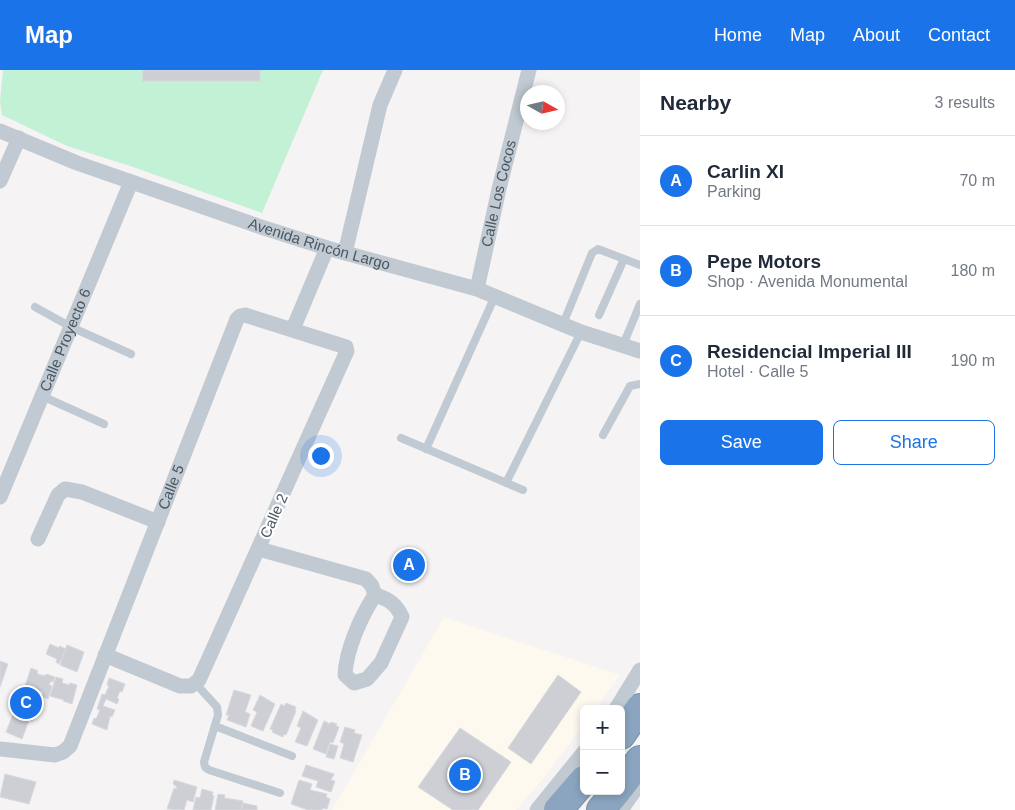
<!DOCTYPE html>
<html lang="en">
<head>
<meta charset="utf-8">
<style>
	body { margin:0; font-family:Arial,sans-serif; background:#f6f6f7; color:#1f2937 }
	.controls { position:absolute; right:15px; bottom:15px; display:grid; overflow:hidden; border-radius:8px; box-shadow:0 2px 8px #0003 }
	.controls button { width:45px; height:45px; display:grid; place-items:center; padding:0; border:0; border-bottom:1px solid #e0e1e3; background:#fff; color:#1f2937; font:25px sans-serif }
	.compass { position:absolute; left:520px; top:15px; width:45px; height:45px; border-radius:50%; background:#fff; box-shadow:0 2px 8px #0003; rotate:98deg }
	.you { position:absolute; left:320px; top:385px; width:18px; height:18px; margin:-12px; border:4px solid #fff; border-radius:50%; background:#1a73e8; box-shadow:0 0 0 8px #1a73e833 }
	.badge { display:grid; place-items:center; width:32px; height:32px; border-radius:50%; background:#1a73e8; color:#fff; font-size:16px; font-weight:700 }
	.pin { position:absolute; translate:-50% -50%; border:2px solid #fff; box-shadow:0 1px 5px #0006 }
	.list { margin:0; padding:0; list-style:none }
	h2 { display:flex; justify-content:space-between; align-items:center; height:65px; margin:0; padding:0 20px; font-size:21px }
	h2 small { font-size:16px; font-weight:400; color:#747a83 }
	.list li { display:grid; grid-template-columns:32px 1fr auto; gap:15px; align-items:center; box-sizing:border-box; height:90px; padding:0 20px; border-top:1px solid #e0e1e3 }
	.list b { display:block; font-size:19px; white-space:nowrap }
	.list p { margin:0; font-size:16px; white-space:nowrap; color:#747a83 }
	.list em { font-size:16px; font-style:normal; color:#747a83 }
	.actions { display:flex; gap:10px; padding:15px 20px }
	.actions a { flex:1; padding:11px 0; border:1px solid #1a73e8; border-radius:8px; text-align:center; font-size:18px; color:#1a73e8 }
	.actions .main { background:#1a73e8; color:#fff }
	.map { position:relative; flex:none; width:640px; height:740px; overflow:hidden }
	header { display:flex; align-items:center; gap:30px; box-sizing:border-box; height:70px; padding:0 25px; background:#1a73e8; color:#fff }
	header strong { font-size:24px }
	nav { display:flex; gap:28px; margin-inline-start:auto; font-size:18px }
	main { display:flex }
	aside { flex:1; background:#fff }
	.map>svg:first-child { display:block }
</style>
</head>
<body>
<header>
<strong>Map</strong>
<nav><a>Home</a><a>Map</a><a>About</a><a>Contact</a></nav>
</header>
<main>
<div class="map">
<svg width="640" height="740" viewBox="0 0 640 740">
	<rect width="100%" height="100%" fill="#f5f3f3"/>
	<path fill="#fdf9ef" d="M444 547 620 605 595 639H584V654L543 709 516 740H332Z"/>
	<path fill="#c3f1d5" d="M3 0H323L262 143 133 97 67 76 2 45 0 32Z"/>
	<path fill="#cdcfd5" stroke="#d7d9de" d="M143 0H260V11H142Z
		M50 574 59 578V576L66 579 59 594 56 592 57 589 46 584Z
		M67 575 84 582 77 602 60 595Z
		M0 591 8 594 0 617Z
		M31 598 38 601 37 604 45 606 46 604 55 607 53 612 51 611 49 615 52 616 48 629 41 626 43 622 25 616Z
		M558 605 581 622 531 694 508 678Z
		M56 607 63 609 62 613 69 615 70 613 77 615 72 634 63 631 64 630 50 626Z
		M109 608 125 614 122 622 120 621 117 628 119 629 117 634 106 629 103 636 115 640 112 647 110 646 107 660 92 654 94 648 96 649 100 640 97 639 102 624 105 625 109 616 107 615Z
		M24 617 39 623 31 643 35 644 32 651 29 650 22 669 6 662Z
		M234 620 251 625 245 642 250 644 246 657 227 650 229 645H226Z
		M260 625 275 634 263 661 251 656 257 642 253 640Z
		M286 633 296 637 295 640 296 641 286 665 284 664 283 667 272 662 273 660 270 659 281 634 284 636Z
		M303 641 318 650 307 676 295 672 301 658 297 656Z
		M324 651 330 654 331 652 337 654 336 656 339 657 333 673 330 672 326 684 313 679Z
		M345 657 355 660 354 663 362 665 353 692 340 688 344 674 340 672Z
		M460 658 511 692 478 740H453L418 717Z
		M330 674 338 676 334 689 326 687Z
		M306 695 334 704 331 710 335 711 331 722 316 717 318 711 302 706Z
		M5 704 36 712 29 734 0 727Z
		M174 710 197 717 193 732 187 730 184 740 167 739 174 718 176 719 177 717 173 714Z
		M299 710 312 714 310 720 327 724 326 727 330 729 327 739 322 738V740H308L291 734Z
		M202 719 213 722 212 725 214 726 211 740H193L196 727 200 728Z
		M218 724 225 725 224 728 243 731 241 740H215Z
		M243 733 257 736V740H241Z"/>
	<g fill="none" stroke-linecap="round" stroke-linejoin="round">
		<defs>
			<path id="motorway" d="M621 665 640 638
				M621 716 640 690
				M558 740 584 710
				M601 740 617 721"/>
		</defs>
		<use href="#motorway" stroke="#7690ad" stroke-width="30"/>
		<path stroke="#c1cad2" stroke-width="8" d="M35 237 71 257 131 284
			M599 245 624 189
			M563 254 592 183 598 179 640 195
			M623 275 640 234
			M42 326 104 354
			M603 365 630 316 640 314
			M401 368 523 420
			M426 379 495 226
			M506 413 581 262
			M196 614 217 637 218 645 204 692 205 697 209 700 280 723
			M215 656 292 686"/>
		<g stroke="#c1cad2" stroke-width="15">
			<path id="s1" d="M0 61 77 93 261 157 327 178 477 219 581 262 640 281"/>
			<path d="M0 111 19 68"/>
			<path d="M345 183 380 35 395 0"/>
			<path id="s2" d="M477 219 499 119 529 0"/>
			<path d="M293 259 327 178"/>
			<path id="s3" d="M0 427 131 112"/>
			<path d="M38 469 58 425 65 419 82 422 158 452"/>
			<path d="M259 479 366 509 372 516 375 525"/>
			<path d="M375 525C389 529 396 534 402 547L381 593 367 609 354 613 345 605C346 580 361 546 375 525Z"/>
			<path d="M616 639 640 600"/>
			<path id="s4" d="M0 679 55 685 63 682 70 676 237 249 240 246 245 245 346 277 347 281 199 610 191 616H180L105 585"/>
			<path d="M537 740 584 682"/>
			<path d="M621 740 640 713"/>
		</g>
		<use href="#motorway" stroke="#8ba5c1" stroke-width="28"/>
	</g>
	<g text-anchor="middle" stroke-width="4.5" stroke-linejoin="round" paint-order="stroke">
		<g font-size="15" fill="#4a5661" stroke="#fff">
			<text dy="5" stroke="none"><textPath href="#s2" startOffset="98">Calle Los Cocos</textPath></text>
			<text dy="5" stroke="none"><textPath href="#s1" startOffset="339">Avenida Rincón Largo</textPath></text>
			<text dy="5" stroke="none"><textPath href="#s3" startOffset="170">Calle Proyecto 6</textPath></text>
			<text dy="5" stroke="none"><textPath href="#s4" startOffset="351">Calle 5</textPath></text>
			<text transform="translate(274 446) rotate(-66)" y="5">Calle 2</text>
		</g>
	</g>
</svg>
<div class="controls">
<button>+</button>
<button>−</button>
</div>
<svg class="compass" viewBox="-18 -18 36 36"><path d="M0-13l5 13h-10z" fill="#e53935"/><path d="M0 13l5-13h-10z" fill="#747a83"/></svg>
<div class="you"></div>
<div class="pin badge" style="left:409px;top:495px">A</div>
<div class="pin badge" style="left:465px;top:705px">B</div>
<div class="pin badge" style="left:26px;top:633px">C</div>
</div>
<aside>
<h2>Nearby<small>3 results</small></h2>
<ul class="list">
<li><span class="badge">A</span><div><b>Carlin XI</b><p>Parking</p></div><em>70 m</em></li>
<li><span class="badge">B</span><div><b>Pepe Motors</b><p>Shop · Avenida Monumental</p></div><em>180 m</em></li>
<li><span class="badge">C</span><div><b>Residencial Imperial III</b><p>Hotel · Calle 5</p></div><em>190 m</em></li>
</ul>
<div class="actions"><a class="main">Save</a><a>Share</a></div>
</aside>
</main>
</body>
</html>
